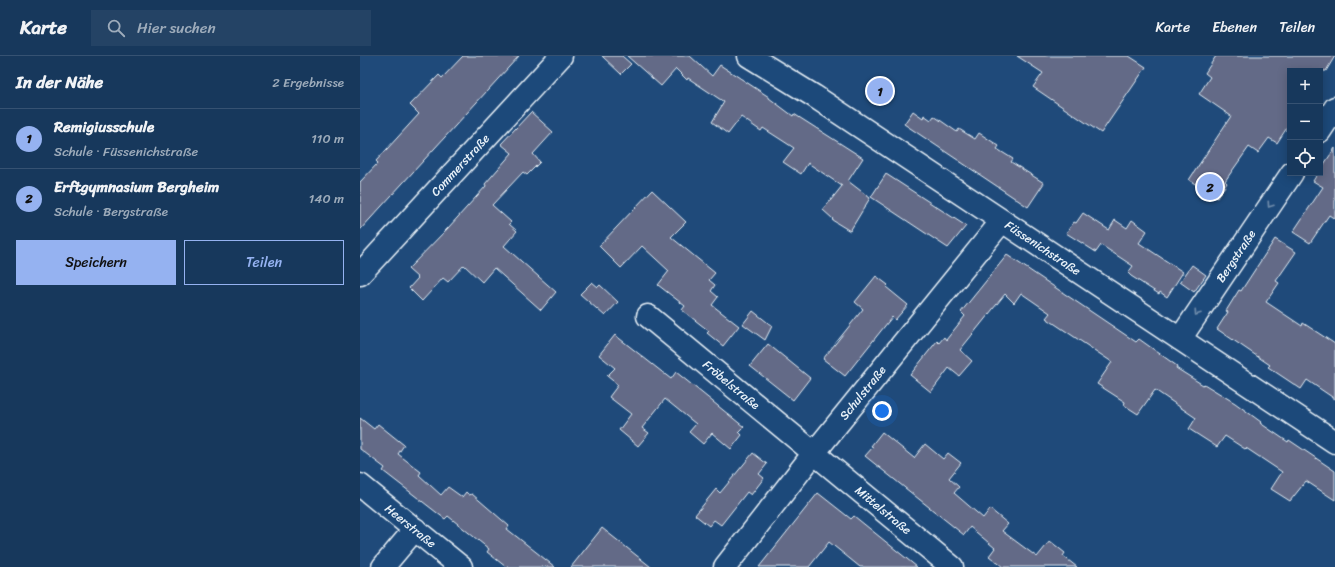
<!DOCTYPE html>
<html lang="de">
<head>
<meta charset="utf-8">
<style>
	body { margin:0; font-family:Sriracha,sans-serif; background:#244365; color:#f1f3f6 }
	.controls { position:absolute; right:12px; top:12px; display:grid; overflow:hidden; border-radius:0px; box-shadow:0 2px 10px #0003 }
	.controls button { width:36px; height:36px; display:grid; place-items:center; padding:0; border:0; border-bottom:1px solid #365272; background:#17385c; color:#f1f3f6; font:20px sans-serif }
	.you { position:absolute; left:522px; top:355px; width:14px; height:14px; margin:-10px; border:3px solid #fff; border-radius:50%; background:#1a73e8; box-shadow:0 0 0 6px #1a73e833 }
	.badge { display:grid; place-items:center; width:26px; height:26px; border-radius:50%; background:#95b2f1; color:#111; font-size:13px; font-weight:700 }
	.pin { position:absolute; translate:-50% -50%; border:2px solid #fff; box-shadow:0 1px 4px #0006 }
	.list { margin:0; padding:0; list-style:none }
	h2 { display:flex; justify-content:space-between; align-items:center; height:52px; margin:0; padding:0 16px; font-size:17px }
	h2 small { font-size:13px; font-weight:400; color:#9eacbb }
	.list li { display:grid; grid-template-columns:26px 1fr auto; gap:12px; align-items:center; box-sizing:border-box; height:60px; padding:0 16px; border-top:1px solid #365272 }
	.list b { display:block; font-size:15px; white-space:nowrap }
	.list p { margin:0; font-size:13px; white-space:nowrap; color:#9eacbb }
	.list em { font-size:13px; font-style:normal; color:#9eacbb }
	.actions { display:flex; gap:8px; padding:12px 16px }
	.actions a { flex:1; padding:9px 0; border:1px solid #95b2f1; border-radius:0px; text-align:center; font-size:14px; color:#95b2f1 }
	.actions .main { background:#95b2f1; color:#111 }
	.icon { flex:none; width:22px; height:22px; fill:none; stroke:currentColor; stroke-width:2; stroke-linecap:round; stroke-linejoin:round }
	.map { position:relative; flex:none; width:975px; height:511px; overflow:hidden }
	header { display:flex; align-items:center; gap:24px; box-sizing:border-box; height:56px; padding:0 20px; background:#17385c; border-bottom:1px solid #365272 }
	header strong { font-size:19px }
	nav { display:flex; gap:22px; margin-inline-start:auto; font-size:14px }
	.search { width:280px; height:36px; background:#244365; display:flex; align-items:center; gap:10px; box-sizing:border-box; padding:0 14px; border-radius:0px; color:#9eacbb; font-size:15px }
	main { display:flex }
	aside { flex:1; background:#17385c }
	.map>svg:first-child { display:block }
</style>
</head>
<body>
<header>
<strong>Karte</strong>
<div class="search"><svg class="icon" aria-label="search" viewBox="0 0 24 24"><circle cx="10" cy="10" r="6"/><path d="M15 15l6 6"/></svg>Hier suchen</div>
<nav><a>Karte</a><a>Ebenen</a><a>Teilen</a></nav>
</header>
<main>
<aside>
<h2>In der Nähe<small>2 Ergebnisse</small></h2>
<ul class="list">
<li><span class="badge">1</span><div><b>Remigiusschule</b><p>Schule · Füssenichstraße</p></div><em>110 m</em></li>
<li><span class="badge">2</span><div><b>Erftgymnasium Bergheim</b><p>Schule · Bergstraße</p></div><em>140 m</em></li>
</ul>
<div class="actions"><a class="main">Speichern</a><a>Teilen</a></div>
</aside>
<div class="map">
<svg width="975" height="511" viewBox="0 0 975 511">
	<rect width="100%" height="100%" fill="#1f4a7a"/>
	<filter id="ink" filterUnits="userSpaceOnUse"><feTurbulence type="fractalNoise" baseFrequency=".025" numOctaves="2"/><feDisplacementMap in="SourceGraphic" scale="8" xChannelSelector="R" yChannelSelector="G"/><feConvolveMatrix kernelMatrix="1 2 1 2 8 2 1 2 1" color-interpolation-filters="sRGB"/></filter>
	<g filter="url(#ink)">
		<path fill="#636b87" stroke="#e8f1f8" d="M103 0H159L0 174V126L18 107 16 105 59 58 50 49 79 19 82 22Z
			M242 0H262L271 8 261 18Z
			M267 0H330L352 20 360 9 409 41V42L433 60 434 58 503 102 488 125 510 142 490 175 472 164 473 163 463 154 482 130 448 107 441 118 423 106 434 92 403 72 401 75 381 61 368 78 352 66 364 46 328 22 327 24 316 13 301 30Z
			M657 0H769L786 11 741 77 673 31 683 17Z
			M856 0H975L966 15H930V67L917 87 909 82 898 97 889 91 865 125 867 127 857 142 829 124 871 60 839 38 850 21 845 17Z
			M553 55 563 62 564 59 571 64 574 60 597 76 599 73 615 83 619 77 639 90 637 93 653 103 651 106 684 127 668 151 544 68Z
			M171 56 193 76 173 98 180 106 167 119 163 116 132 149 151 166 149 168 157 175 144 190 196 236 181 254 134 212 122 226 104 209 88 226 83 222 62 245 49 232 58 222 48 213 88 172 126 130 125 128 152 97 141 88Z
			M975 92V163L969 159 950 187 933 176 963 131 953 125 958 117H960V114Z
			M526 118 606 170 588 192 511 141Z
			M292 134 326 166 311 181 355 217 349 224 355 229 351 235 358 241 352 249 379 270 363 290 347 277 349 275 322 254 325 250 298 229 309 215 282 190 261 212 239 190Z
			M723 157 749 174 755 164 767 172 772 164 787 175 779 187 823 216 807 241 800 236 799 238 771 220 768 217 773 210 741 189 736 196 706 177 714 166 716 167Z
			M915 183 936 196 916 225 919 227 906 246 942 270 943 267 975 288V343L947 324 941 333 908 311 910 309 857 273 868 256 866 255 879 234 881 235Z
			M647 199 776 286 779 283 817 310 816 312 843 329 844 328 875 347 901 366 900 367 928 386 929 384 975 415V444L946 425 930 445 911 433 922 416 886 392 885 393 865 380 857 391 829 373 836 362 795 334 778 358 764 349 765 346 737 328 752 306 686 262 690 257 661 237 654 247 645 238 600 294 612 305 599 320 589 312 571 336 550 319 577 285 579 287 584 281 586 284 605 260 601 256Z
			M832 209 846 219 834 236 820 226Z
			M516 220 528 229 526 231 548 249 535 264 532 261 485 320 463 303 503 253 495 246Z
			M232 226 238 231 240 229 258 246 245 260 220 238Z
			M393 255 412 270 405 284 383 268Z
			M255 279 311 323 316 316 384 371 379 376 382 379 371 393 352 377 343 388 329 376 336 368 305 343 282 372 289 377 278 390 259 374 271 358 249 341 258 329 247 320 255 312 239 299Z
			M408 288 450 322 433 344 390 310Z
			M0 362 14 373 18 368 44 389 38 398 61 416 59 419 81 439 88 431 102 441 106 436 109 439 112 438 149 470 147 473 195 511H146L127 496 129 493 88 460 85 463 23 415 25 412 0 393Z
			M522 376 554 402 565 388 583 403 588 397 601 407 589 422 599 431 594 437 623 462 630 453 648 468 642 475 677 501 690 485 705 497 703 500 717 511H643L629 500 635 492 610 471 604 479 505 400 513 391 511 390Z
			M393 397 407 408 399 418 404 422 391 439 387 436 361 469 354 464 349 470 335 459 356 433 360 437Z
			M458 437 491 463 494 460 557 511H500L469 486 449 511H399Z
			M242 472 291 511H211Z"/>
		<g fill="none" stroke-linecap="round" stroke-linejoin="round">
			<defs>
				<g id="minor">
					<path id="s1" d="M389 0 454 40 975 386"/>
					<path d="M960 75 975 52"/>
					<path id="s2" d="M0 218 201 0"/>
					<path id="s3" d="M288 260 592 511"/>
					<path id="s4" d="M820 283 932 117"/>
					<path id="s5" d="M0 429 101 511"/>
					<path d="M23 511 55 473"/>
					<path id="s6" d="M365 511 454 397 642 165"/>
				</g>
			</defs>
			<use href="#minor" stroke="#e8f1f8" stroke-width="25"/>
			<use href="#minor" stroke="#1f4a7a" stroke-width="22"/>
		</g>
		<defs><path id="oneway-chevron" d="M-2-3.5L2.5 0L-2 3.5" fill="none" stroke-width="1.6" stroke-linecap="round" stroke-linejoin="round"/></defs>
		<g stroke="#6f8dac">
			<use href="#oneway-chevron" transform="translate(910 149) rotate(124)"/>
			<use href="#oneway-chevron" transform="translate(837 257) rotate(124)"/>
		</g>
	</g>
	<g text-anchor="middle" stroke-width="3.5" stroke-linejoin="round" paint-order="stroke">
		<g font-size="12" fill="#e8f1f8" stroke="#1f4a7a">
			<text dy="4" stroke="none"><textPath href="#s2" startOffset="148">Commerstraße</textPath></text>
			<text dy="4" stroke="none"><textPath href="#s1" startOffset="351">Füssenichstraße</textPath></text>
			<text dy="4" stroke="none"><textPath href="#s4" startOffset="100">Bergstraße</textPath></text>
			<text dy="4" stroke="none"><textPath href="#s3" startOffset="108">Fröbelstraße</textPath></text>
			<text dy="4" stroke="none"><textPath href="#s6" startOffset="222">Schulstraße</textPath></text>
			<text dy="4" stroke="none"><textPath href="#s3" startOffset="305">Mittelstraße</textPath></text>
			<text dy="4" stroke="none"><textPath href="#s5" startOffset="65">Heerstraße</textPath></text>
		</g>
	</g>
</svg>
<div class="controls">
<button>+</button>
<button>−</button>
<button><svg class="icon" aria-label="locate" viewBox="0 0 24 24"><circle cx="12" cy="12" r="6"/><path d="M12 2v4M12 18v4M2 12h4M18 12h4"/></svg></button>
</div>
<div class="you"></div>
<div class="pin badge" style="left:520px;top:35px">1</div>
<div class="pin badge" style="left:850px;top:131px">2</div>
</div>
</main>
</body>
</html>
